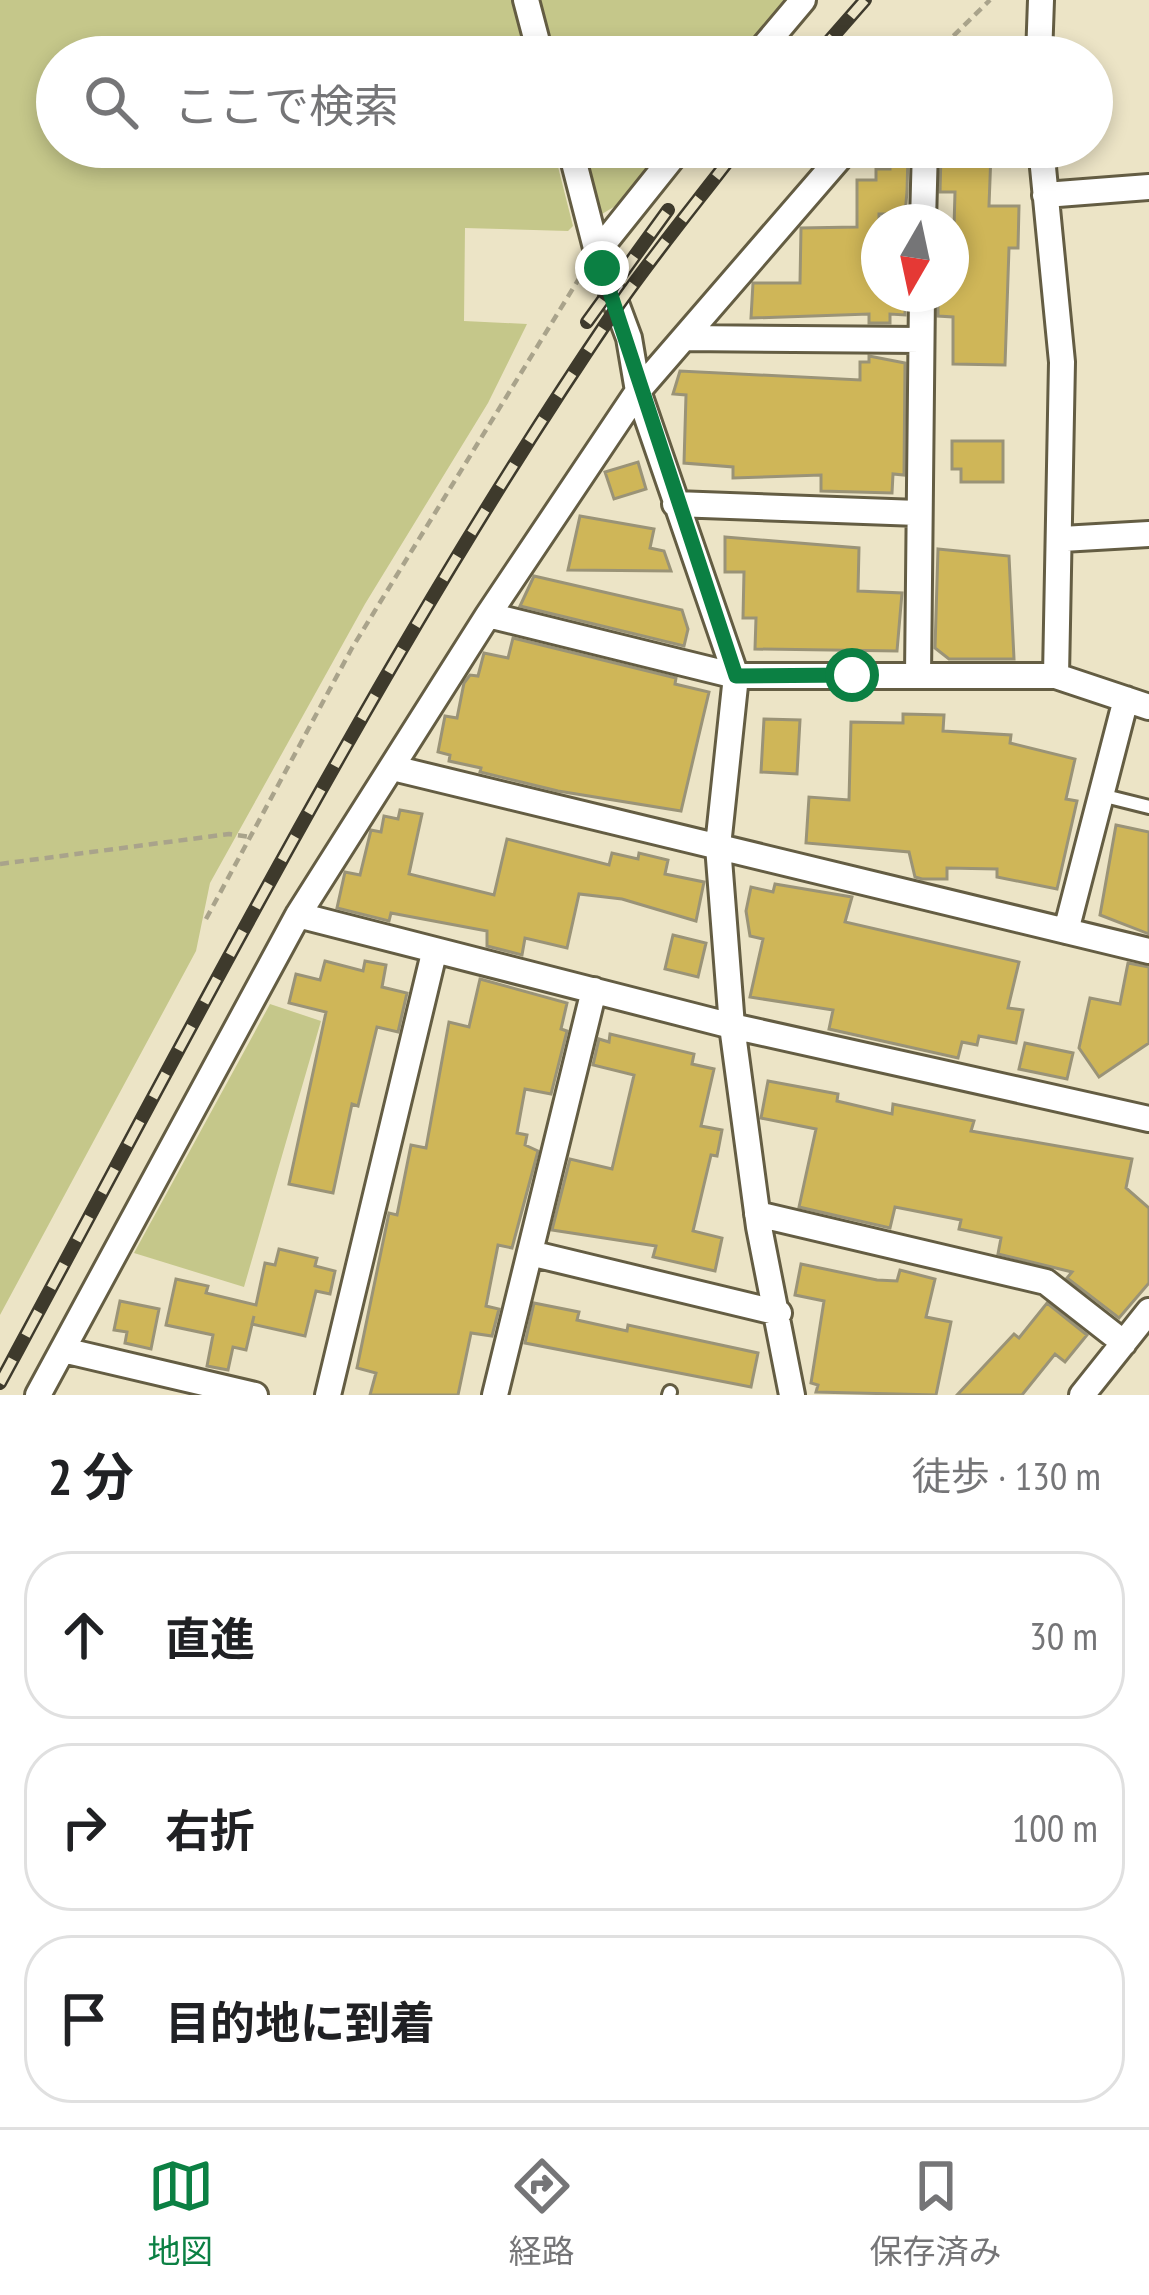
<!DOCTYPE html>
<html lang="ja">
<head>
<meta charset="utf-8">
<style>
	body { margin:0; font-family:"PT Sans Narrow","Noto Sans JP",sans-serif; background:#f6f6f6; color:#202124 }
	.compass { position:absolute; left:861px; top:204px; width:108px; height:108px; border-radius:50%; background:#fff; box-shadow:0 6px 18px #0003; rotate:189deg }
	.stop { position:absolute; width:36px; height:36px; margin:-27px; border:9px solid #0b8043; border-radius:50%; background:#fff }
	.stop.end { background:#0b8043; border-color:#fff; box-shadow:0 3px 12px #0008 }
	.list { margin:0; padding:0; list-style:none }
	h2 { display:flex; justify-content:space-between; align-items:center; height:156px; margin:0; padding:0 48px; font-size:51px }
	h2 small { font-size:39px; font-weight:400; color:#757577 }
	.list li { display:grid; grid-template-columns:78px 1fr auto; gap:36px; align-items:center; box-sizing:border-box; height:168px; margin:0 24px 24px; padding:0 24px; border:3px solid #e0e0e0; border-radius:48px }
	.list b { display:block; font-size:45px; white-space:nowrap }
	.list em { font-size:39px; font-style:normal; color:#757577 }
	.icon { flex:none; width:66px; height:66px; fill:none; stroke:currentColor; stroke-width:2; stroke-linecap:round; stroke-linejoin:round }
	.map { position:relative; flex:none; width:1149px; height:1395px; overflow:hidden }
	.search { position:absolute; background:#fff; box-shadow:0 6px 18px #0003; left:36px; right:36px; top:36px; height:132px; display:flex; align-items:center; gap:30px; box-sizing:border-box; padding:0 42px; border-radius:66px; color:#757577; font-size:45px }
	.sheet { height:732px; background:#fff }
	nav { display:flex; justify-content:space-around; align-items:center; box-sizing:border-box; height:168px; border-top:3px solid #e0e0e0; background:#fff; font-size:33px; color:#757577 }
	nav a { display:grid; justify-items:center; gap:6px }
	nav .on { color:#0b8043 }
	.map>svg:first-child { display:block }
</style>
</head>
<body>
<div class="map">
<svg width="1149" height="1395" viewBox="0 0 1149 1395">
	<rect width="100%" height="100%" fill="#ece4c6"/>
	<path fill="#c5c78a" d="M0 0H513L529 57H57V147H553L573 226 568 231 465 228 464 321 527 324 488 403 365 604 210 883 196 951 0 1315Z
		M536 0H789L743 57H553Z
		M580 147H666L617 205 602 214Z
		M270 1004 321 1021 244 1287 134 1253Z"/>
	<path fill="#cfb658" stroke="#9a9377" stroke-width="3" d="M947 152 991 153 989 206H1019L1018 248H1009L1005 365 953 364V317L938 316V294H951L953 263 955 192H940L941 154Z
		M890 154H908L907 192 905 214H879V294H905V315L890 314V323H869V314L751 318 753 283H800L801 228 857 227V180H876V169H890Z
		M869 356 905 363 904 475 893 474 892 493 821 491V475L733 478V467L684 463 686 395 673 394 680 371 860 380V362H869Z
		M952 441H1003V482H961V469H952Z
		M638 462 646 489 614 499 605 472Z
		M580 516 654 529 650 548 664 551 671 571 568 570Z
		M725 537 859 548 858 591 902 593 897 651 755 649 756 618H743L744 572H725Z
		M938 549 1009 556 1014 659H949L935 648Z
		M534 576 682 610 688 629 684 646 520 606Z
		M513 638 676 678 675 684 709 692 681 811 558 791 480 772 481 768 449 761 450 755 438 752 445 716 457 718 464 683 470 675 478 676 484 653 508 658Z
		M903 714 944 715 943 731 1011 735 1010 743 1075 759 1066 799 1077 801 1057 889 997 877V869L947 868V879H922L915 877 909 852 806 843 809 797 849 800 851 722 903 723Z
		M764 719 800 720 797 774 761 772Z
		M400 810 422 814 409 874 494 895 507 839 609 865 612 853 638 859 639 853 668 860 665 874 704 882 696 921 622 899 579 894 567 948 525 938 522 955 487 946V931L391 913 389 921 337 908 345 872 360 875 371 830 381 832 384 816 398 819Z
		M1116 825 1149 832V934L1100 915Z
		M775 884 852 897 845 922 1019 962 1008 1008 1023 1010 1016 1043 979 1036 977 1045 962 1042 958 1058 829 1029 833 1010 750 997 763 939 750 936 746 911 751 887 773 892Z
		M673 935 706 943 698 977 665 969Z
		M325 961 363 971 365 961 386 965 382 987 407 993 398 1032 377 1027 358 1106 352 1104 333 1193 289 1184 326 1012 289 1003 296 974 320 980Z
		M1128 963 1149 967V1043L1099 1077 1079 1048 1090 998 1120 1004Z
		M480 979 567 1003 561 1029 567 1031 551 1094 525 1089 517 1133 527 1135 525 1145 538 1151 512 1248 498 1245 486 1306 499 1309 492 1336 471 1333 458 1395H370L376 1373 357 1368 389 1213 397 1215 411 1145 426 1148 449 1022 469 1027Z
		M610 1034 694 1054 692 1064 714 1069 701 1126 722 1130 717 1156 711 1155 693 1231 722 1238 715 1271 653 1257 656 1246 552 1230 570 1159 612 1169 634 1075 593 1065 599 1039 609 1042Z
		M1025 1043 1073 1053 1067 1079 1019 1069Z
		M768 1081 838 1094 837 1101 892 1114 893 1104 974 1121 971 1131 1132 1159 1126 1188 1149 1208V1283L1119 1318 1067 1278 1072 1272 998 1254 1001 1238 959 1229 961 1220 895 1207 890 1228 799 1207 816 1129 761 1118Z
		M279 1249 317 1258 315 1266 335 1271 330 1294 316 1291 305 1336 252 1324 254 1316 246 1350 233 1347 228 1370 207 1366 213 1335 166 1325 176 1279 208 1286 206 1293 256 1305 265 1263 275 1265Z
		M801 1264 877 1280 897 1281 900 1270 935 1279 926 1317 951 1322 936 1395 816 1392 818 1385 811 1383 824 1301 795 1295Z
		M120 1301 159 1309 151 1349 125 1343 127 1332 114 1330Z
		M534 1303 579 1312 577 1320 627 1331 628 1325 758 1353 751 1387 525 1343Z
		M1047 1303 1087 1335 1065 1362 1055 1354 1022 1395H957L1014 1334 1019 1338Z"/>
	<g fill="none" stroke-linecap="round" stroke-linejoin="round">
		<defs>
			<path id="service" d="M1101 795 1149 807
				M669 1395 670 1392"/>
			<path id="minor" d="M526 0 541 57
				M755 57 803 0
				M1039 57 1041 0
				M570 147 597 252 629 338 638 391 736 676 718 846 732 1026 759 1227 792 1395
				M1041 147 1062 362 1056 676
				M1045 195 1149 187
				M923 222 925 147
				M597 252 681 147
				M684 338 921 340
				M675 504 918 513
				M1062 539 1149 534
				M488 615 736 676H1056L1149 707
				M918 676 922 294
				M393 768 1149 951
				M298 915 732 1026 1149 1119
				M1066 931 1126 699
				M757 1214 1046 1282 1124 1343
				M530 1253 779 1313
				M63 1350 255 1395
				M38 1395 298 915 488 615 638 391 849 147
				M328 1395 434 953
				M495 1395 594 990
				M1082 1395 1149 1311"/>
		</defs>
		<use href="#service" stroke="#645d43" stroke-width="18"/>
		<use href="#minor" stroke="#645d43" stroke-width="30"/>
		<path stroke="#a9a38b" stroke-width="4.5" stroke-dasharray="9 6" stroke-linecap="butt" d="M932 57 990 0
			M0 864 229 834 250 837
			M206 919 352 648 580 277"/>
		<use href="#service" stroke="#fff" stroke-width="12"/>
		<use href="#minor" stroke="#fff" stroke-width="24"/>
		<defs>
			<path id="rail" d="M815 57 865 0
				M587 322 668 210
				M0 1383C195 1022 382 653 613 313 652 256 697 202 739 147"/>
		</defs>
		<use href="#rail" stroke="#3e3a2c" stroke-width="14"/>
		<use href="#rail" stroke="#ece4c6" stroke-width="9" stroke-dasharray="27" stroke-linecap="butt"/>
	</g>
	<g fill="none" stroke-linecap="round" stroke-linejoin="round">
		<path stroke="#0b8043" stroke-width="15" d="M602 268 736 676 852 675"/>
	</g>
</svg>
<svg class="compass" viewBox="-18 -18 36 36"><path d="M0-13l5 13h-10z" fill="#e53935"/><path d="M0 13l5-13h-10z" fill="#757577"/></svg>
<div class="stop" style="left:852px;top:675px"></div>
<div class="stop end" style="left:602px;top:268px"></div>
<div class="search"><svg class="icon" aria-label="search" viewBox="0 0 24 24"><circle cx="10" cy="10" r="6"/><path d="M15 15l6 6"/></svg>ここで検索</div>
</div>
<section class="sheet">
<h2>2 分<small>徒歩 · 130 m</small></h2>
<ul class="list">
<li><svg class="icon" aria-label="ahead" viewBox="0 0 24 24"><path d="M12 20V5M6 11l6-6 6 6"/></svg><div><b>直進</b></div><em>30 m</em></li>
<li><svg class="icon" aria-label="right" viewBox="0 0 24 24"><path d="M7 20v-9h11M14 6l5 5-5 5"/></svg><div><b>右折</b></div><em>100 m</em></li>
<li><svg class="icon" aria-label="arrive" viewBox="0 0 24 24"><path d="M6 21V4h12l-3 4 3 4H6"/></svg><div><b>目的地に到着</b></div></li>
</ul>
</section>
<nav>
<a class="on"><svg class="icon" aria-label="map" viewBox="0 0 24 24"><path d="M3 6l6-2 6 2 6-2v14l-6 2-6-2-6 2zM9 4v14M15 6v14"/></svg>地図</a>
<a><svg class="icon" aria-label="directions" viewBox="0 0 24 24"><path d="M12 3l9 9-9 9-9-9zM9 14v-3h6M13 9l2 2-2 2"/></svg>経路</a>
<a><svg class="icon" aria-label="saved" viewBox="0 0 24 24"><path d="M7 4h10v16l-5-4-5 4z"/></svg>保存済み</a>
</nav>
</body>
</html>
